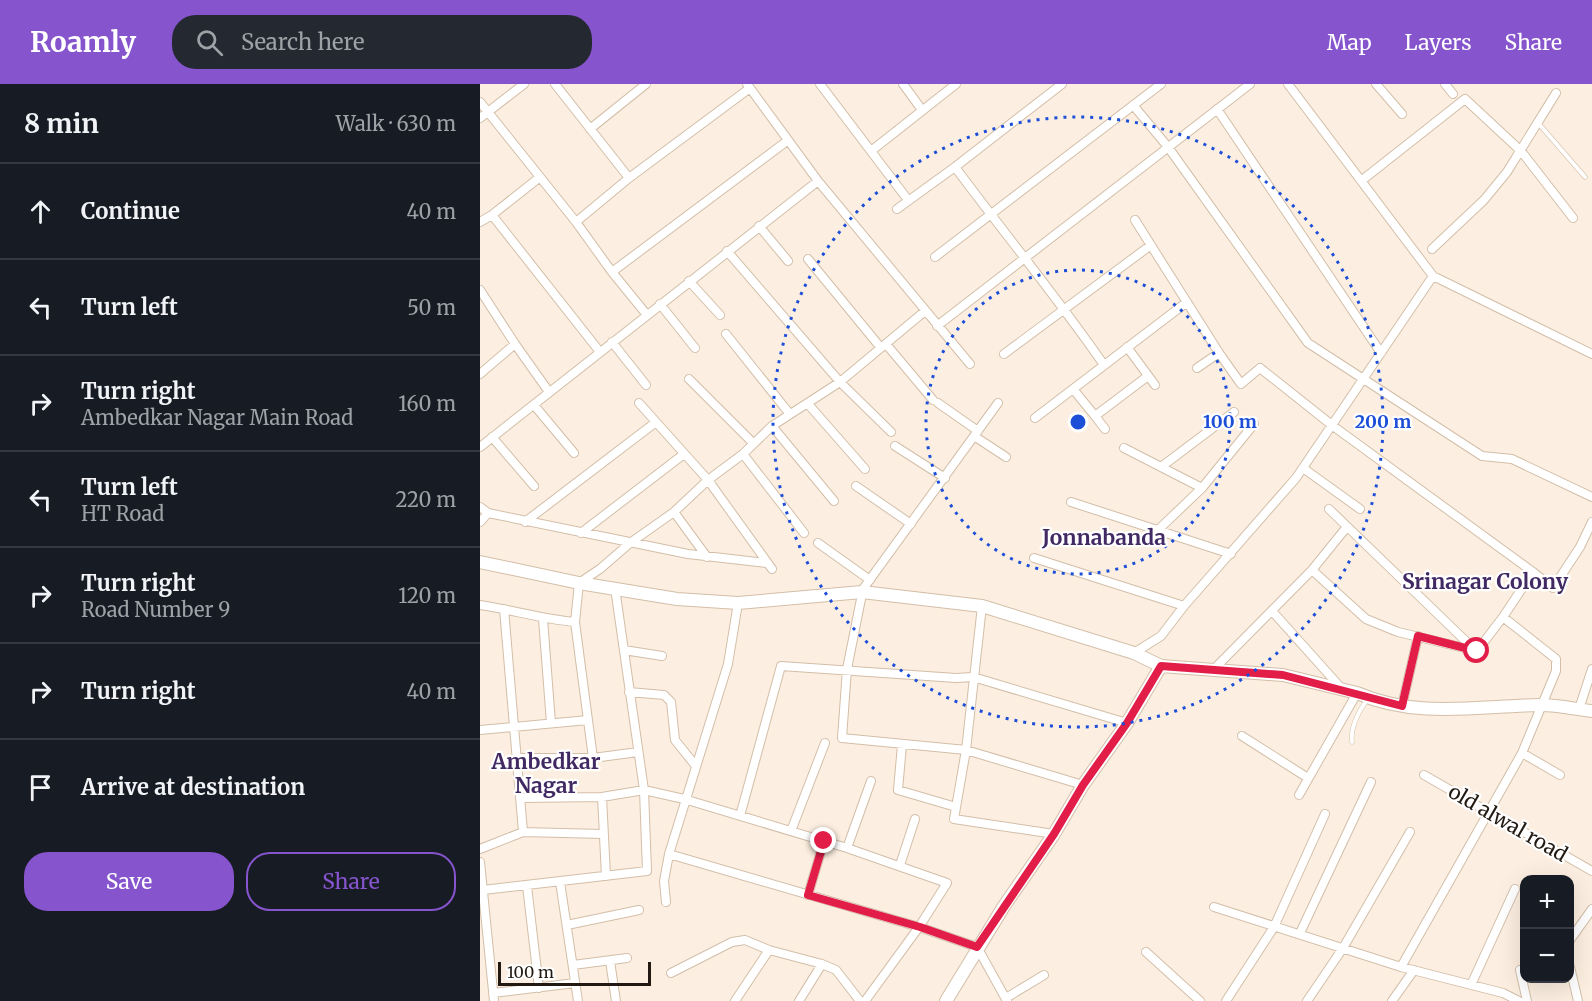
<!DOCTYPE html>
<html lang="en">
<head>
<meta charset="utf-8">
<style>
	body { margin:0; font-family:Merriweather,serif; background:#242831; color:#f1f3f6 }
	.controls { position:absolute; right:18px; bottom:18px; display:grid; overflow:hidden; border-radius:12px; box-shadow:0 6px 24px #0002 }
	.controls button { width:54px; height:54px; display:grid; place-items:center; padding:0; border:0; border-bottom:2px solid #363941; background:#171b24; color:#f1f3f6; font:30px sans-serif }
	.scale { position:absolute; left:18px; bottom:15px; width:153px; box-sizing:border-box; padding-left:6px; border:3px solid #221a12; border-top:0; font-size:16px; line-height:21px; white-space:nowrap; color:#221a12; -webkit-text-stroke:4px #fff; paint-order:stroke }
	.stop { position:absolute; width:18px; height:18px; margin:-14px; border:4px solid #e11d48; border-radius:50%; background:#fff }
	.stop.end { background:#e11d48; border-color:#fff; box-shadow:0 2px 6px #0008 }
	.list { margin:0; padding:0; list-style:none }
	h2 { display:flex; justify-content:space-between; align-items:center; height:78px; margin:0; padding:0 24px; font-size:26px }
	h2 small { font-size:20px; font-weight:400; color:#9ea1a6 }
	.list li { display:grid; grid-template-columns:39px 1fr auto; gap:18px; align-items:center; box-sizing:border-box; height:96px; padding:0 24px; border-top:2px solid #363941 }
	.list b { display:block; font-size:22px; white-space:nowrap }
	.list p { margin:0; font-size:20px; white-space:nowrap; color:#9ea1a6 }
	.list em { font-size:20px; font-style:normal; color:#9ea1a6 }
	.actions { display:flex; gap:12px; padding:18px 24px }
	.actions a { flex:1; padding:14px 0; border:2px solid #8654cd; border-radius:24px; text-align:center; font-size:21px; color:#8654cd }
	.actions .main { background:#8654cd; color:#fff }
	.icon { flex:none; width:33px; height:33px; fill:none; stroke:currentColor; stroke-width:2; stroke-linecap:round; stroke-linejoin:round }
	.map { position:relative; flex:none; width:1112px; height:917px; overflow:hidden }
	header { display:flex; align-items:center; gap:36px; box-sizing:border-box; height:84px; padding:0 30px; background:#8654cd; color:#fff }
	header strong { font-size:28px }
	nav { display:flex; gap:33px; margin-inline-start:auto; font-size:21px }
	.search { width:420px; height:54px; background:#242831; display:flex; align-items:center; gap:15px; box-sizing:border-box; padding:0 21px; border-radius:24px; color:#9ea1a6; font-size:22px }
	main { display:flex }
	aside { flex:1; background:#171b24 }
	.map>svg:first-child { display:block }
</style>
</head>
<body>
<header>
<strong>Roamly</strong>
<div class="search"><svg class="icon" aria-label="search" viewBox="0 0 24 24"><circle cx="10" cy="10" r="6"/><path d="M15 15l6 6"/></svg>Search here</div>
<nav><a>Map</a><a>Layers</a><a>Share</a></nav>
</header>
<main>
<aside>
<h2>8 min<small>Walk · 630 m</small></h2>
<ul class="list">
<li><svg class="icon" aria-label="ahead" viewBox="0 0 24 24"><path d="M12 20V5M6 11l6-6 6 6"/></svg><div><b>Continue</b></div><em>40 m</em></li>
<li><svg class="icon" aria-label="left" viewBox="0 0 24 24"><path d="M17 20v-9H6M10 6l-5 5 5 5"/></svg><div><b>Turn left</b></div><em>50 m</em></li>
<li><svg class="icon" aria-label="right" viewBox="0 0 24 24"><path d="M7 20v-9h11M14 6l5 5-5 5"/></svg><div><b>Turn right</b><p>Ambedkar Nagar Main Road</p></div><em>160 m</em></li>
<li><svg class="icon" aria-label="left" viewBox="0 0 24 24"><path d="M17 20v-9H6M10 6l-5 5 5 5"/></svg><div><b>Turn left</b><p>HT Road</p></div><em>220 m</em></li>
<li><svg class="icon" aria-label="right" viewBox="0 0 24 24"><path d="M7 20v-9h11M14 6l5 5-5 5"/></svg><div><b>Turn right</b><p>Road Number 9</p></div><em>120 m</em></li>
<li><svg class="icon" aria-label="right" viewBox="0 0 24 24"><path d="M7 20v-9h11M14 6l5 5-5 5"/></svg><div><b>Turn right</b></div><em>40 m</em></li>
<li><svg class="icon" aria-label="arrive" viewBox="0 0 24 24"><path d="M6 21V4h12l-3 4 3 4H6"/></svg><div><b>Arrive at destination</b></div></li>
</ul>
<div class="actions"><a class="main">Save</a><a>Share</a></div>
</aside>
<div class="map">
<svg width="1112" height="917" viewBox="0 0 1112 917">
	<rect width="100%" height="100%" fill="#fcefe1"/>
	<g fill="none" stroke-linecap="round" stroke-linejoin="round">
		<defs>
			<path id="lane" d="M1059 40 1105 93
				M872 658C870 644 879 626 888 615"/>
			<path id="street" d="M75 0 149 94
				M267 0 338 97 490 280
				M340 0 428 116
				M423 0 442 26
				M582 0 475 83C524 149 577 213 624 281
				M808 0 953 192 1112 270
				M896 0 922 30
				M965 0 973 10
				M0 18 96 138 132 188 167 231
				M653 21 688 63 828 259 1002 372 1032 375 1112 413
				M737 25 901 269
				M0 34 44 0
				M110 45 166 0
				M391 67 476 0
				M881 97 985 15 1041 67 1093 134
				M417 125 475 83
				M12 131 120 268
				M655 136 739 269 761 300 780 284 853 342 1053 488
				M0 138 12 131 60 93
				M96 138 149 94 270 4
				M279 142 308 177
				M952 165 1004 116 1027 88 1076 9
				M247 167 360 298 411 348
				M455 173 681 0
				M328 175 401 264
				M132 188 307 57
				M209 197 240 231
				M0 206 35 260 69 308
				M180 220 215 264
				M457 242 770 0
				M246 250 309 329
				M132 258 166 301
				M406 260 453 316
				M647 263 675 301
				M524 270 671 161
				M717 284 739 269
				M0 290 35 260
				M209 295 273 359
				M593 305 615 332 668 292
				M159 319 176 338
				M458 319 498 347
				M518 319 383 505 367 585 362 654 486 666 603 701
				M328 320 385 385
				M54 321 94 369
				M615 332 625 345
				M555 334 707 218
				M292 342 354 417
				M494 352 526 373
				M12 353 54 402
				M415 362 465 394
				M0 363 338 97
				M644 364 722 404
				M263 370 324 449
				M681 383 754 328
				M823 384 880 425
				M376 402 431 440
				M591 418 751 470
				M0 423 8 429
				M849 425 995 566
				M194 428 227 473
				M0 438 8 429 208 470 287 479
				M45 438 176 338 228 396 292 485
				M679 445 722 404 774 340
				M101 449 204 370
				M338 459 390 496
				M554 474 704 522
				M832 486 886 535 918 548 997 567 1023 533 1053 488 1073 504 1100 463 1112 438
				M0 521C33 526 61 535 95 538
				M502 522 486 666 474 735 574 750
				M24 525 43 748
				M792 527 862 605
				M63 535 71 639
				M144 566 182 572
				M654 569 681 552 704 522 816 394 953 192
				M732 587 832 486 866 444
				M149 608 184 611 191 618 195 656 215 681
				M922 622 938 552
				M1099 625 1112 585
				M0 646 108 636
				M762 652 828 694
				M422 661 418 706 476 723
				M1042 669 1080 691
				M37 674H113L158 668
				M113 674 95 538 99 499 120 485 150 459 194 428 228 396 263 370 292 342 360 298 445 227
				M944 691 1112 787
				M819 711 877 609
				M122 713 126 792
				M40 714 122 713 164 706 204 715 367 764 467 799 439 843 385 917
				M260 732 301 582 476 594 493 593 647 639
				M311 747 345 659
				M367 764 391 697
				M0 765 43 748 123 750
				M189 770 439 843 497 863 527 917
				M0 778 14 917
				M420 781 435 735
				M80 798 98 917
				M47 802 59 904
				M3 806 167 787 164 706 135 504
				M328 811 344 757
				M186 818 184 797 189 770 248 580 258 519
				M734 823 921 883 1023 909 1039 917
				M87 841 159 826
				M820 849 891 698
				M1090 856 1112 825
				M666 868 720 917
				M130 877 136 917
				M93 881 147 874
				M921 883 1042 669 1076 587V575L1023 533
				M1090 883 1098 917
				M1040 886 1047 917
				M191 889 252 858 265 856 289 866 342 880 356 886 380 917
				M991 901 1035 805
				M13 909 95 899
				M526 914 564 891
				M255 917 289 866
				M319 917 342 880
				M746 917 794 843 845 730
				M827 917 863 864 930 748
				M912 917 934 886"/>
			<path id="secondary" d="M0 478 99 499 197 515 258 519 382 508 502 522 654 569 681 582 803 591 877 609C937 635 998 622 1061 621 1078 621 1095 625 1112 627
				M466 917 524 822 574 750 603 701 647 639 681 582"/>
		</defs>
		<use href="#lane" stroke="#d3bea8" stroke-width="5"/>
		<use href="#street" stroke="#d3bea8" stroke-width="10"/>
		<use href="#secondary" stroke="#d3bea8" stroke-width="14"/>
		<use href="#lane" stroke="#fff" stroke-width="4"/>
		<use href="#street" stroke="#fff" stroke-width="8"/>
		<use href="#secondary" stroke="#fff" stroke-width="12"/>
	</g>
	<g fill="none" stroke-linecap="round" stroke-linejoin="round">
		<path stroke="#e11d48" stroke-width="8" d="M344 757 328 811 440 843 497 863 574 750 603 701 647 639 681 582 803 591 922 622 938 552 997 567"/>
	</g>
	<g fill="none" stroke="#1d4ed8" stroke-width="3" stroke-dasharray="3 6">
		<circle cx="598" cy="338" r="152"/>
		<circle cx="598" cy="338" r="305"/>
	</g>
	<g text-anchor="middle" stroke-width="4.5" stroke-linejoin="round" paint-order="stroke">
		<g font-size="20" fill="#221a12" stroke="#fff">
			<text transform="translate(1028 739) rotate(30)" y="7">old alwal road</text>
		</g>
		<g font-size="21" font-weight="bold" fill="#412964" stroke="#fff">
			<text x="624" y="461">Jonnabanda</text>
			<text x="1005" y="505">Srinagar Colony</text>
			<text x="66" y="685">Ambedkar<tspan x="66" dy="24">Nagar</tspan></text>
		</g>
	</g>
	<circle cx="598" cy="338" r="9" fill="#1d4ed8" stroke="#fff" stroke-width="3"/>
	<g font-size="18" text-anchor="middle" font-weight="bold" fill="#1d4ed8" stroke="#fff" stroke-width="4.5" stroke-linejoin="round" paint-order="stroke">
		<text x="750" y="344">100 m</text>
		<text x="903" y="344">200 m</text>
	</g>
</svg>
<div class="controls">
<button>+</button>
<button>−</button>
</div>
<div class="scale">100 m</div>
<div class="stop" style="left:997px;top:567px"></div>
<div class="stop end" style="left:344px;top:757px"></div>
</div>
</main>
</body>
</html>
